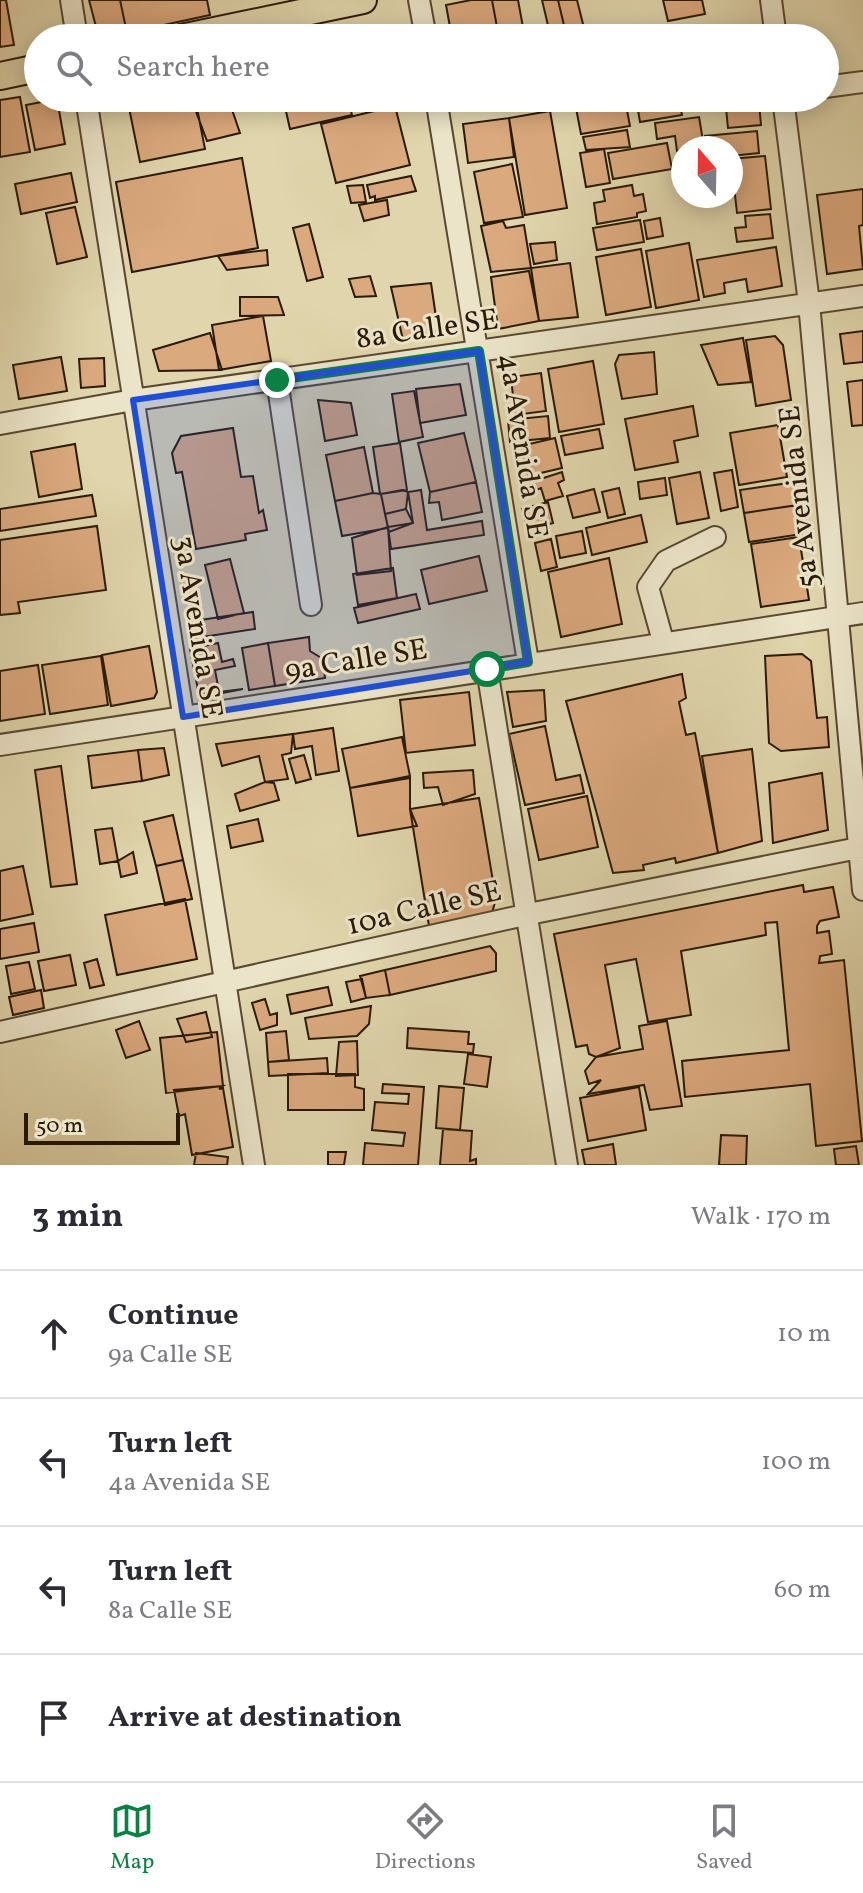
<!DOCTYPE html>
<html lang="en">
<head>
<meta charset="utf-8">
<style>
	body { margin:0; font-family:Vollkorn,serif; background:#f2f2f3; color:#2b2b33 }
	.compass { position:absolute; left:671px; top:136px; width:72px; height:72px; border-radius:50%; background:#fff; box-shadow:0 4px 20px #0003; rotate:340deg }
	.scale { position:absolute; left:24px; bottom:20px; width:156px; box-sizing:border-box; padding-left:8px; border:4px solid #2a1a06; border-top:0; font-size:22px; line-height:28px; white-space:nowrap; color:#2a1a06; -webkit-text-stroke:6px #ebe4c9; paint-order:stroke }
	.stop { position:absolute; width:24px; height:24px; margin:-18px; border:6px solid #0b8043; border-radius:50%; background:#fff }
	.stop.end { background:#0b8043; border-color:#fff; box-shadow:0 2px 8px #0008 }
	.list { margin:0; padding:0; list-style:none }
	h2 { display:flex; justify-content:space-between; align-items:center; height:104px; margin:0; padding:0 32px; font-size:34px }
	h2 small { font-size:26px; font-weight:400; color:#7c7c81 }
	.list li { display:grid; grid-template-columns:52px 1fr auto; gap:24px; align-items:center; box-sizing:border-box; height:128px; padding:0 32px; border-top:2px solid #e1e1e2 }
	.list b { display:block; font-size:30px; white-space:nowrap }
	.list p { margin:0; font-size:26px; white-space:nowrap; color:#7c7c81 }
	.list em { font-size:26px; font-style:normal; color:#7c7c81 }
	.icon { flex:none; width:44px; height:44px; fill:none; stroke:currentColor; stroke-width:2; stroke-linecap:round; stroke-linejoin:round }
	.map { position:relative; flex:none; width:863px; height:1165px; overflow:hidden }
	.search { position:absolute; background:#fff; box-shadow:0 4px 20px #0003; left:24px; right:24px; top:24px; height:88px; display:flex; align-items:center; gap:20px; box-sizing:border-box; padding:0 28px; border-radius:44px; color:#7c7c81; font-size:30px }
	.sheet { height:616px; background:#fff }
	nav { display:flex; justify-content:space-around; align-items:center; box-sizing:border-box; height:112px; border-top:2px solid #e1e1e2; background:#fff; font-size:22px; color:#7c7c81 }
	nav a { display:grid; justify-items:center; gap:4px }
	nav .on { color:#0b8043 }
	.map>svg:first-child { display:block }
</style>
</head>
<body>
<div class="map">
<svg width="863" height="1165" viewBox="0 0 863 1165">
	<rect width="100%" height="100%" fill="#e0d5ac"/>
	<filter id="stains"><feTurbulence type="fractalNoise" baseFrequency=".0025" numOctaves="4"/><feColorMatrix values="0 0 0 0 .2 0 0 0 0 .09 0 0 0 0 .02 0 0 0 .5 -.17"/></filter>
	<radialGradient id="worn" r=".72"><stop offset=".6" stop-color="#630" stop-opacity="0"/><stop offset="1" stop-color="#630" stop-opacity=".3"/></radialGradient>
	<path fill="#dba97e" stroke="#2a1a06" stroke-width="2" d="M0 0H6L14 45 0 47Z
		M89 0H120L127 33 99 38Z
		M120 0H207L210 15 127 33Z
		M471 0H492L499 38H452L446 5Z
		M492 0H518L525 38H499Z
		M542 0H558L567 38H551Z
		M558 0H577L586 36 567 38Z
		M663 0H702L705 14 668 21Z
		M20 97 30 152 0 157V100Z
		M127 98H195L205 149 140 162Z
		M191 98H228L240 133 207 141Z
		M283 98H348L352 115 290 129Z
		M352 98H396L397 101 363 111 362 105 355 107Z
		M636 98H679L682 115 640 122Z
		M725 98H751V103H759L761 125 728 128Z
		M57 99 65 144 35 150 26 105Z
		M625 100 630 126 581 134 576 108Z
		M395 106 410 165 336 183 321 124Z
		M550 111 567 208 525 215 509 118Z
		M699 117 704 147 677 151 675 136 657 139 655 123Z
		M509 118 514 157 468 163 463 124Z
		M627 130 630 147 586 150 583 137Z
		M757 131 759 153 731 156V148H706L705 136Z
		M667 143 672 169 613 179 608 153Z
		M604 149 610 183 586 187 580 153Z
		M765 156 771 209 737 213 731 159Z
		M242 158 258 248 132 272 116 182Z
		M512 164 523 217 484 223 474 172Z
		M71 173 77 202 21 214 15 184Z
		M411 176 416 191 375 200V196L370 198 367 185Z
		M363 185 366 202 351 203 347 186Z
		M632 185 634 196 643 194 646 211 637 213V217L597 224 594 203 605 201 603 190Z
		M863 189V225L859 226 863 269 827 274 817 195Z
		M387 200 389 215 364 221 359 205Z
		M75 207 87 257 57 264 46 213Z
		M770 214 773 238 737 242 735 228 746 227 745 216Z
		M660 218 663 236 647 239 644 221Z
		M640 220 644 242 597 250 593 228Z
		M503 221 506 228 524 225 531 268 491 272 481 226Z
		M309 224 323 277 307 281 293 228Z
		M555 242 557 260 534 264 530 244Z
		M689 243 699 300 656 308 646 251Z
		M776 247 782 286 748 292 746 279 724 283 725 293 704 297 697 260Z
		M641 249 651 307 606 315 596 257Z
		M267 250 268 265 227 270 218 256Z
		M570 263 578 317 539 321 531 268Z
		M529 271 539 321 498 329 491 277Z
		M370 276 376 296 355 297 349 279Z
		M431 283 438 331 403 340 391 287Z
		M240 297H278L284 315 240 316Z
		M263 316 271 361 219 370 212 325Z
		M863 331V362L844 364 840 334Z
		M210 333 222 370 159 371 153 350Z
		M775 336 783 345 791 400 756 406 746 340Z
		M743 338 751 382 718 385 701 345Z
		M654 352 657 394 622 399 615 364 619 355Z
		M61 357 67 391 19 399 13 365Z
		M104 358 105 386 81 388 79 359Z
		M593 361 604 424 559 432 548 369Z
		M541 373 546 411 515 415 511 377Z
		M863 380V425L852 426 847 382Z
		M460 384 466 415 420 423 416 389Z
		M414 391 423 437 399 442 392 394Z
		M318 400 351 403 357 435 325 441Z
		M693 406 698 436 674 441 678 462 635 470 625 419Z
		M548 416 550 438 510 442 508 420Z
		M778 425 787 477 739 485 730 433Z
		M233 428 241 477 253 476 259 513 263 510 267 530 245 534 246 540 196 549 182 472 176 473 172 453 181 436Z
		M599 429 603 448 565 455 561 436Z
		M464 433 476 482 430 492 418 443Z
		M555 438 562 468 528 476 521 446Z
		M400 443 407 490 380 494 373 447Z
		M75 444 82 489 39 497 31 452Z
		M364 447 373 493 335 501 326 455Z
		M732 470 738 507 721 511 714 473Z
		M562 472 564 480 558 483 563 496 545 501 541 488 528 493 525 484Z
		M700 472 709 518 677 524 669 478Z
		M665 478 667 495 640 499 638 482Z
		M476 482 482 512 442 520 439 502 429 503 430 492Z
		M796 482 798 505 744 513 740 490Z
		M619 488 625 514 608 518 602 492Z
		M594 489 600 512 573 518 567 496Z
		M402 490 408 492 406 509 385 514 381 494Z
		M421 490 427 530 482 521 484 535 391 549 388 527 413 523 408 492Z
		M373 493 381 494 388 528 342 536 335 501Z
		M92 495 96 516 0 531V509Z
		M548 502 553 523 528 530 522 509Z
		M798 505 802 534 749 542 744 513Z
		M406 509 413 523 389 532 385 514Z
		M641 515 647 542 592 555 586 528Z
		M97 526 106 590 18 602 20 613 0 615V540Z
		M388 527 391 571 357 575 352 538Z
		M582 531 586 553 560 558 556 536Z
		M799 537 809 600 761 607 751 544Z
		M551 539 557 567 541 571 535 543Z
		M479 556 487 591 429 604 421 570Z
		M609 558 622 624 561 637 548 572Z
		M230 559 244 613 218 619 205 565Z
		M393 568 397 598 358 605 353 574Z
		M416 594 420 609 358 623 354 608Z
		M253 612 255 629 189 639 187 622Z
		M309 637 310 651 323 659 325 678 275 686 268 643Z
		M218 643 222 662 233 659 235 666 215 670 219 692 243 689 207 696 198 690 190 649Z
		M268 643 275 686 249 690 242 648Z
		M149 646 157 692 154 698 111 706 102 655Z
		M802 654 811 661 817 718 827 717 829 747 781 751 769 743 765 656Z
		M101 656 108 705 50 714 42 665Z
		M38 665 45 714 0 721V671Z
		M682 674 686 698 679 702 686 735 695 733 718 853 676 863 675 858 643 865 644 870 613 873 566 701Z
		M544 690 546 721 513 727 507 692Z
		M469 692 475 745 406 753 400 700Z
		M545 726 556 780 580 775 584 793 525 805 509 734Z
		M333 728 339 771 316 775 312 746 295 749 293 734Z
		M293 734 291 753 282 755 288 779 265 782 259 756 222 766 216 744Z
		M402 737 410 776 350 788 342 749Z
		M164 748 169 775 142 781 138 750Z
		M752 749 762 841 718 853 702 756Z
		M138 750 142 781 92 788 88 756Z
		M304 755 311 779 296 783 289 759Z
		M61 766 77 884 51 887 35 770Z
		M473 770 475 794 443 805 438 787 424 788 423 773Z
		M822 773 828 830 773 843 769 783Z
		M410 778V809L417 826 358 836 350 788Z
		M265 782 274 783 279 800 240 811 235 794Z
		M587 796 598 847 539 860 528 809Z
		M479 798 496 899 491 916 429 926 410 809Z
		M173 815 183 860 156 866 144 822Z
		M258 819 263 841 231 848 227 826Z
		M112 828 118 861 100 864 95 830Z
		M133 852 137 873 121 877 118 861Z
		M183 860 192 899 165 905 156 866Z
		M23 866 33 914 0 921V871Z
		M803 885 804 892 833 887 839 917 820 921 817 926V933L829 931 832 954 820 956 819 963 844 960 862 1141 816 1146 810 1084 685 1097 682 1061 789 1050 777 922 765 923 766 935 681 951 691 1015 648 1022 636 959 605 965 620 1048 596 1057 589 1054 587 1045 576 1047 554 934Z
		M185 899 197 959 117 975 105 915Z
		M34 923 39 952 0 959V929Z
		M490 946 496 953V971L390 995 385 970Z
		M70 955 76 985 44 991 38 961Z
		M97 959 104 985 90 988 84 963Z
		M29 962 35 989 11 994 6 966Z
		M385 970 390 995 366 998 360 976Z
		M362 979 366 998 351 1002 346 982Z
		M328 987 332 1005 291 1014 287 995Z
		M41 990 44 1008 13 1015 9 997Z
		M265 999 270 1015 277 1013V1025L260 1030 252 1003Z
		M371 1006 369 1024 357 1036 309 1039 305 1018Z
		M206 1012 212 1037 186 1042 177 1019Z
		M139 1021 150 1050 126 1058 116 1030Z
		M667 1021 682 1106 650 1110 644 1085 588 1094 601 1080 589 1084 585 1071 596 1057 643 1049 639 1026Z
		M408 1028 469 1032 468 1044H474L473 1053 407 1048Z
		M286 1031 289 1060 268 1062 266 1033Z
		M217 1032 223 1086 166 1093 160 1038Z
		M357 1041 358 1075 336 1076 339 1042Z
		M468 1054 491 1057 487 1087 464 1084Z
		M327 1058 328 1073 269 1076 268 1062Z
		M288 1074H355V1087L364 1089V1110H288Z
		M383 1084 424 1087 418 1165H363L365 1143 403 1146 405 1133 372 1130 375 1102 408 1104 409 1094 382 1093Z
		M223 1086 219 1089 223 1088 233 1147 192 1155 185 1114 179 1116 174 1090Z
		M439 1086 464 1088 460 1130 436 1128Z
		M639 1087 646 1130 588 1141 580 1098Z
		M443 1129 472 1131 470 1161 476 1159V1165H440Z
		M721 1135 747 1136 746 1165H719Z
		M613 1144 616 1165H585L582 1150Z
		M856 1146 859 1165H836L834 1149Z
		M328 1152H346L344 1165H328Z
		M196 1153 228 1157 227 1165H194Z"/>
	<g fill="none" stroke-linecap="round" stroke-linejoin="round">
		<defs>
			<path id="minor" d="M71 0 77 38
				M419 0 426 38
				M771 0 776 38
				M825 87 863 82
				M86 98 254 1165
				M436 98 528 662
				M783 98 809 303 863 890
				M277 380 311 605
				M0 424 133 400 863 296
				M663 641 648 587 666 561 715 537
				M487 669 567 1165
				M0 745 863 613
				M0 1032 529 914 863 847"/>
			<path id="major" d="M181 38 363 0
				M0 76 38 68"/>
		</defs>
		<use href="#minor" stroke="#584930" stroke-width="24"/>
		<use href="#major" stroke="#2a1a06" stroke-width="30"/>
		<use href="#minor" stroke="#ebe4c9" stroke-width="20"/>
		<use href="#major" stroke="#e0d5ac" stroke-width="26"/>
	</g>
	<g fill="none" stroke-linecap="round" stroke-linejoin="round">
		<path stroke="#0b8043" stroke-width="10" d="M277 380 479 351 528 662 487 669"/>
	</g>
	<path fill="#1d4ed8" fill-opacity="0.2" stroke="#1d4ed8" stroke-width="6" stroke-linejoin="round" d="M479 351 528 662 183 717 133 400Z"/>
	<g text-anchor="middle" stroke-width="6" stroke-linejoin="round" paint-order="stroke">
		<g font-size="30" fill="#2a1a06" stroke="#ebe4c9">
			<text transform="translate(427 328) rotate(-8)" y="10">8a Calle SE</text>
			<text transform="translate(524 446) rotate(81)" y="10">4a Avenida SE</text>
			<text transform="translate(798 497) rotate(-96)" y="10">5a Avenida SE</text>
			<text transform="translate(199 627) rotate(81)" y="10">3a Avenida SE</text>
			<text transform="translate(356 659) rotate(-9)" y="10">9a Calle SE</text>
			<text transform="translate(424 907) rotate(-13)" y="10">10a Calle SE</text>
		</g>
	</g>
	<rect width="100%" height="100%" filter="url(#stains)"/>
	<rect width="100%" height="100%" fill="url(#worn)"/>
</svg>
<svg class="compass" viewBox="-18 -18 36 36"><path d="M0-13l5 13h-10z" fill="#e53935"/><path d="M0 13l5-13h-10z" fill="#7c7c81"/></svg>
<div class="scale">50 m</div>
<div class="stop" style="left:487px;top:669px"></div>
<div class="stop end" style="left:277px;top:380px"></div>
<div class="search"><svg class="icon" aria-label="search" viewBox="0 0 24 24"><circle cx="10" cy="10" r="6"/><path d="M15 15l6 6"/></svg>Search here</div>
</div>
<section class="sheet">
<h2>3 min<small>Walk · 170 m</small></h2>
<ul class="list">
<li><svg class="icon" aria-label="ahead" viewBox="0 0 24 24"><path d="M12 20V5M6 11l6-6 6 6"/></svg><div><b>Continue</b><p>9a Calle SE</p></div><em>10 m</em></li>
<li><svg class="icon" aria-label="left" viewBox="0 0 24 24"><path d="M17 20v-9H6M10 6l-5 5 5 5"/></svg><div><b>Turn left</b><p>4a Avenida SE</p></div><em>100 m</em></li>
<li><svg class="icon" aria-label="left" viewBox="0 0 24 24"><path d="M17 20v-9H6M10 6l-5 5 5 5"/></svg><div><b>Turn left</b><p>8a Calle SE</p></div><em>60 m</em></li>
<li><svg class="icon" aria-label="arrive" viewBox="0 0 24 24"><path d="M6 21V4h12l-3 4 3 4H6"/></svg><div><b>Arrive at destination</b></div></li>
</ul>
</section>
<nav>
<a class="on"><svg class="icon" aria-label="map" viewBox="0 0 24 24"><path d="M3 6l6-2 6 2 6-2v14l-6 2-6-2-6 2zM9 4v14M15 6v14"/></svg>Map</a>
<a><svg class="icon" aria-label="directions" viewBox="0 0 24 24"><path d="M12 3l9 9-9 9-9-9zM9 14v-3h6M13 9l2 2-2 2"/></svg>Directions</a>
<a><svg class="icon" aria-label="saved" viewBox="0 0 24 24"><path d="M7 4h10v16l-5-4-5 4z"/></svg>Saved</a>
</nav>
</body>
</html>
